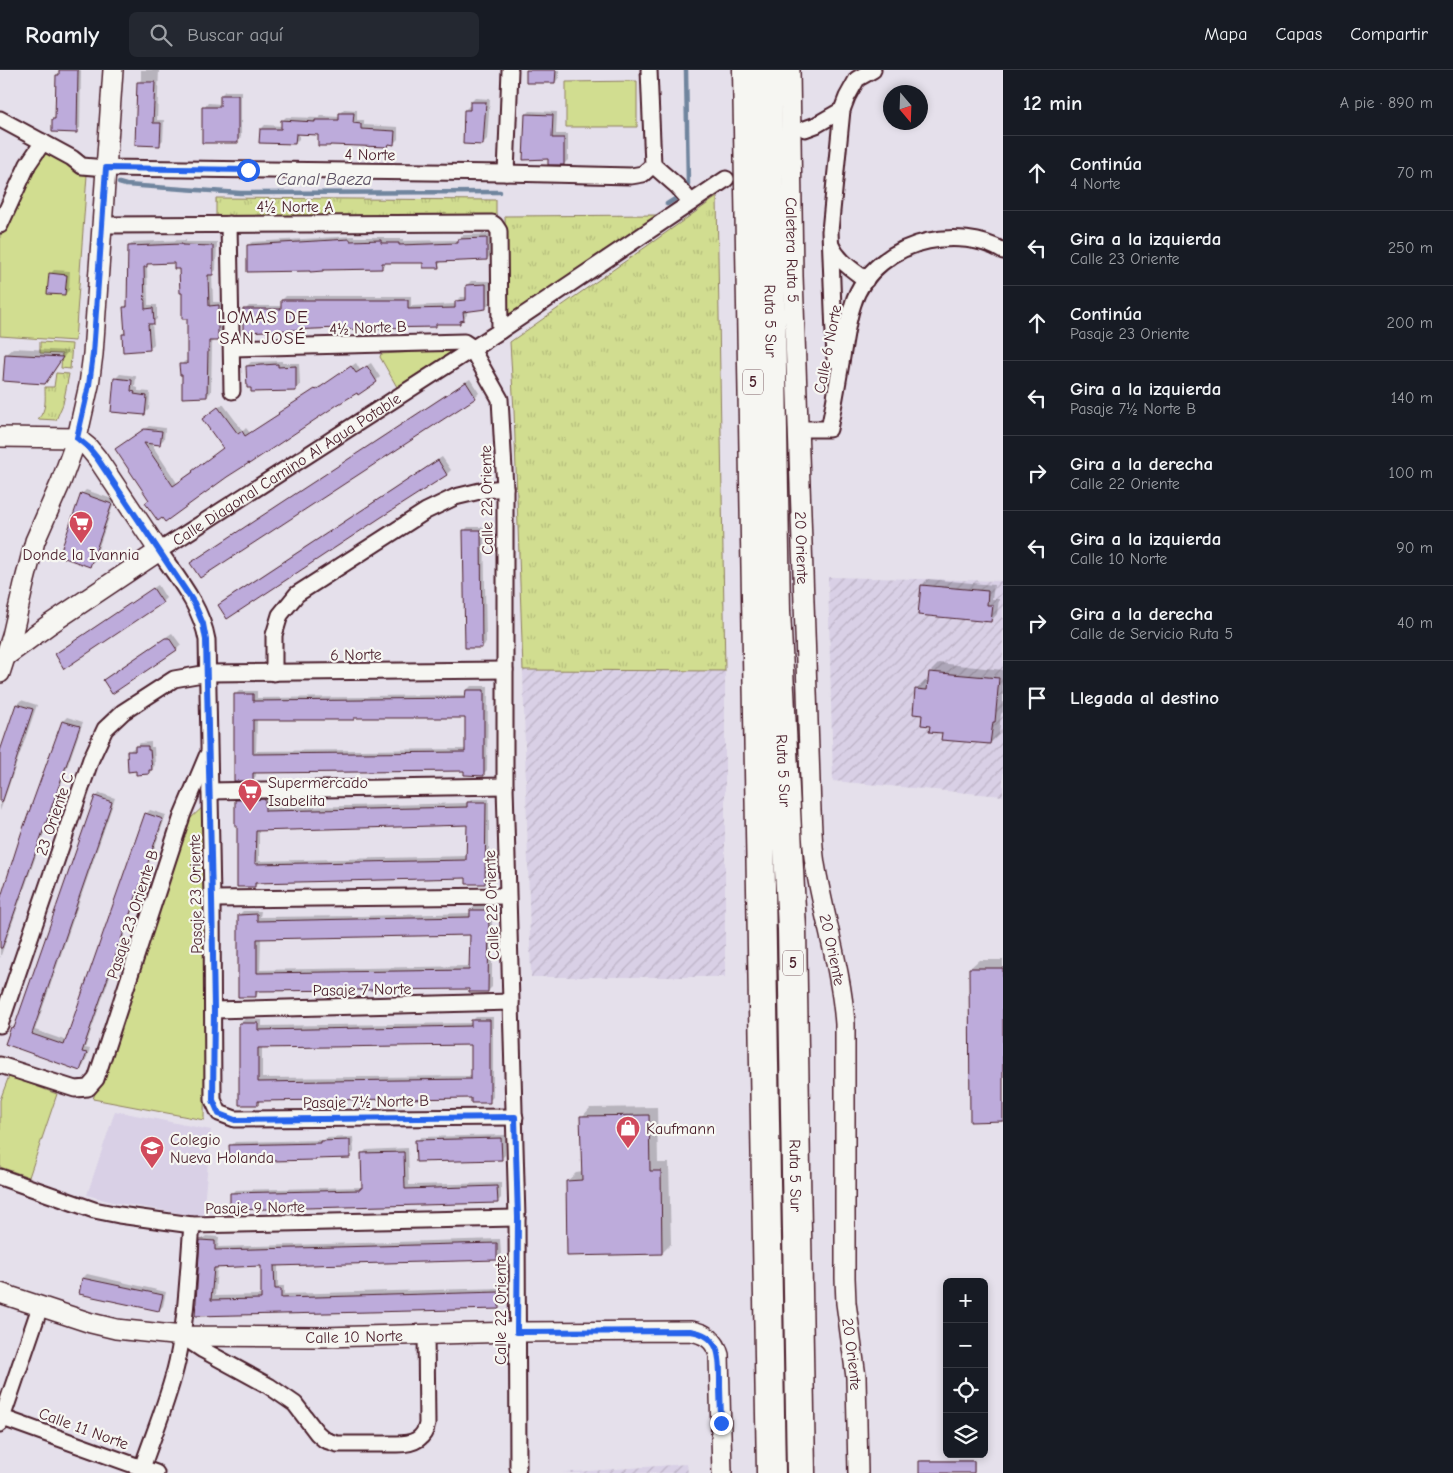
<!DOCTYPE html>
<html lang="es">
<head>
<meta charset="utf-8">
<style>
	body { margin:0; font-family:"Comic Neue",sans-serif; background:#242831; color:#f1f3f6 }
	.controls { position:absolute; right:15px; bottom:15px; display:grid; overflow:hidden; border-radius:8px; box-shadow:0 2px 8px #0003 }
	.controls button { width:45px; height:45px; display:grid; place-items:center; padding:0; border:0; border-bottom:1px solid #363941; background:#171b24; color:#f1f3f6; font:25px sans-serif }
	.compass { position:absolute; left:883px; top:15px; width:45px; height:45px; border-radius:50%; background:#171b24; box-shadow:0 2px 8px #0003; rotate:161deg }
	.stop { position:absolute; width:15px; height:15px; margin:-11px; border:4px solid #2563eb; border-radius:50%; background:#fff }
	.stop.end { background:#2563eb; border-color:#fff; box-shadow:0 1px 5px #0008 }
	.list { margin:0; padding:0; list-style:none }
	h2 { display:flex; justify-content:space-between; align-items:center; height:65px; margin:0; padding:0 20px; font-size:21px }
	h2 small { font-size:16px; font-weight:400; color:#9ea1a6 }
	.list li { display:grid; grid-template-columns:32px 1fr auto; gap:15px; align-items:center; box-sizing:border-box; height:75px; padding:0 20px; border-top:1px solid #363941 }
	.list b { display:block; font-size:19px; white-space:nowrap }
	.list p { margin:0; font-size:16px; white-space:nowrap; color:#9ea1a6 }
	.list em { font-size:16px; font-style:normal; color:#9ea1a6 }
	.icon { flex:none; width:28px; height:28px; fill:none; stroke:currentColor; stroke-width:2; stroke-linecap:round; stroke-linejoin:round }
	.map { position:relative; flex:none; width:1003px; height:1403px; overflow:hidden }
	header { display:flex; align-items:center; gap:30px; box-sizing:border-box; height:70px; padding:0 25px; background:#171b24; border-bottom:1px solid #363941 }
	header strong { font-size:24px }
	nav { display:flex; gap:28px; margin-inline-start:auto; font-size:18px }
	.search { width:350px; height:45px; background:#242831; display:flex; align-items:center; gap:12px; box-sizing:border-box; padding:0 18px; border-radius:8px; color:#9ea1a6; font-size:19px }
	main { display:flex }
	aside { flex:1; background:#171b24 }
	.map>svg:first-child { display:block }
</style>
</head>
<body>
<header>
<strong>Roamly</strong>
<div class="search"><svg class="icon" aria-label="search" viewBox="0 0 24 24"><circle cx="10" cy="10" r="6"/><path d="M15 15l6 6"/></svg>Buscar aquí</div>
<nav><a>Mapa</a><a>Capas</a><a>Compartir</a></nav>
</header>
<main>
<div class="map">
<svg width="1003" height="1403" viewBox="0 0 1003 1403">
	<defs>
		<pattern id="industrial-furrows" width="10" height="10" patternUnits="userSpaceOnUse" patternTransform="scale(1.25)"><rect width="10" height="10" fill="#d9d0e6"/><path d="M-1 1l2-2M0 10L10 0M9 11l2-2" fill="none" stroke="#bcb2c5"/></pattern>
		<pattern id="grass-tufts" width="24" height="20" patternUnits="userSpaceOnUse" patternTransform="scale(1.25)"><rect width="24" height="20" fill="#d1dd90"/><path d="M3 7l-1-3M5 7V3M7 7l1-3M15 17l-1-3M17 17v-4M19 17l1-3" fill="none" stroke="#b5bd7c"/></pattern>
	</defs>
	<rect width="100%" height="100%" fill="#e5e0eb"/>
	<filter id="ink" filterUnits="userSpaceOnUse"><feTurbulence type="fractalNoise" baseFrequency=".02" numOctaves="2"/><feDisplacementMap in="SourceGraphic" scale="10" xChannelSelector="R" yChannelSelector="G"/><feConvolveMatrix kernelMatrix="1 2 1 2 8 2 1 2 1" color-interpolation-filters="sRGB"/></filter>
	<g filter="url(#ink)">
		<path fill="#d9d0e6" d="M115 1041 211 1060 203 1147 112 1132 87 1125Z"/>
		<path fill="url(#industrial-furrows)" d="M828 507 1003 511V726L833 711Z
			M523 600 725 601V907H531Z
			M687 1394 688 1403H561Z"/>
		<path fill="url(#grass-tufts)" stroke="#8e7e5e" d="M717 127 725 601 523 600 514 341 510 272Z
			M216 128 496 130V148L216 149Z
			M660 145 506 247 505 146Z
			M40 272 72 274 70 299 61 298 62 284 40 283Z
			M56 303 69 304 63 334 56 350 38 349C47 340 45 329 45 317H54Z"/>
		<path fill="#d1dd90" stroke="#8e7e5e" d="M637 11V57H566V12Z
			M41 81 87 105 75 271 0 266V161Z
			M454 280 397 317 380 287 381 284Z
			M207 733 204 1050 93 1029 190 749Z
			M9 1006 57 1024 29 1107 0 1097V1030Z"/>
		<path fill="#0003" fill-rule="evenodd" d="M60 0H81L80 58 76 61 53 49 56 46 57 5 60 2Z
			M141 0H159L157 50H164L163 70 159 74 139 12 141 10Z
			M528 0H559V8L555 12Z
			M225 21H241V67L237 71 204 38 208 33 221 34V25Z
			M475 28 490 29 487 69 483 73 465 40 469 36H471V32Z
			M344 39 357 40V50H364V55L398 57V69L394 73H391L387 76 331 74 320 64 299 63V69L295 73 261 59 265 55 282 56V51L286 47 319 48 321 46 340 47V43Z
			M530 41 557 42 556 64H568V90L564 94 549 88 526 45Z
			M490 164 491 185 487 189 442 191 438 196 424 192 385 191V194L381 198 248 176 252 172 354 166V167H385V169H403V171L458 170 463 165Z
			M186 170V172H217L216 200 212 204 213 232H223L222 266 218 270H213L212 275 211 322 207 326 183 304 181 295 185 291H188V248L180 198 175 191 150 192 147 195 148 235H157V249L152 253 154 274 150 278 123 264 126 262 125 237 128 233 129 176 134 172Z
			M54 200 70 201 69 220 65 224 50 204Z
			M471 211H490L489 234 485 238 467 240V245L460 252 438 253 435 256 380 257 378 259 245 240 249 236H282V230L286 226H411V236L457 234V231L461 227H467V215Z
			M13 278 68 281 51 306 44 312 6 284Z
			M282 291V293H299L300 315 296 319 247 296 251 292Z
			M356 293 360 300 371 293 380 307 376 311 150 429 116 379 149 356 165 358 164 369 160 373 150 372 177 413 224 378 207 346 223 334 243 361 246 358 250 363 280 343 284 339 320 316 321 317Z
			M120 304 136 306 135 317 138 318V321L150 322 149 339 145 344 116 308Z
			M470 309 479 323 475 327 201 506 192 493 196 489Z
			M442 387 451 400 447 404 379 447 219 535 223 531Z
			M86 420 115 430 94 491 90 495 82 424Z
			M468 457H484L486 573 482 577 464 461Z
			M928 509 994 515 992 529H999L997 544 991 551 922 516Z
			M158 515 166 528 162 532 65 597 56 584 60 580Z
			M172 563 181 575 177 579 112 622 104 610 108 606Z
			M939 593 1003 600V642L1001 644 999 664 990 673 943 662 931 655 924 644 917 619 925 611H929L930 602Z
			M471 616H488L487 700 483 704 466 700 256 702V706L252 710 235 625 239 621H257V628L368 627 369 626 467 625V620ZM466 646V679L256 681 257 649Z
			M21 630 37 635 0 741V685L17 634Z
			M67 647 83 652 0 888V834L22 765 63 651Z
			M151 672V677H154L155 695 149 703 128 682 140 673Z
			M100 723 115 728 35 960 67 971 146 744 150 740 166 745 85 978 90 979 84 995 80 999 12 958 16 954 96 727Z
			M240 726H269V738L467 733 472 729H489V809L485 813 468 807 259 812 255 816 238 755 236 730ZM468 754V786L259 791V759Z
			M475 836H492V917L488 921 471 917 260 920 256 926 239 845 243 841H261L260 847 361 846 471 843V840ZM471 864V896L260 900 261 868Z
			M979 890H1003V1050H971L970 898Z
			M476 947H493V1027L489 1031 472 1027 262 1029 257 1034 240 953 245 949 262 950V956L472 953V951ZM472 974V1006L262 1008V977Z
			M657 1037 658 1093H669L671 1174 662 1183 567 1111 576 1103 583 1102 582 1047 590 1038Z
			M505 1065V1085L501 1089 417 1071 421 1067Z
			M353 1067 354 1082 350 1086 231 1076 235 1072 324 1070 326 1068Z
			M408 1078 409 1115 501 1113V1128L497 1132 231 1124 235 1120 363 1117 362 1084 366 1080Z
			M206 1166 219 1167 218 1177 500 1169 501 1185 497 1189 278 1195V1216H284V1224L503 1218V1234L499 1238 196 1245 201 1170ZM262 1195 263 1225 215 1226 217 1196Z
			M87 1204 166 1222 163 1236 159 1240 83 1208Z
			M922 1390H975V1402L920 1403V1391Z"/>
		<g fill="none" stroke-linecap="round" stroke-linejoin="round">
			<path stroke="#70859e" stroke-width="4.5" d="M119 113 126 115 240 123 500 122
				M667 134 675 129 688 114 686 0"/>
		</g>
		<path fill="#bdabdb" stroke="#4a1f2b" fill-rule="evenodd" d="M59 0H78L77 63 52 62V49H55L56 5H59Z
			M526 0H556L555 13H526Z
			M137 12H155L153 53H161L160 76 135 75Z
			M220 25H238V73H202V37H220Z
			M470 32H486L483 75 463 74 464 40H470Z
			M339 43H354L353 53 361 54V59L395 61 394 75 389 74 388 77 330 75V76H318V65L296 64 295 74 259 73 260 59H281V50L315 52V50H339Z
			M525 44 553 45 552 68H564V95H548V89L523 90Z
			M487 168V190L438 192 439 198H423V193H382V199L323 200V201L310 202V201L247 202V175L350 169V171L381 170V173H399V175L458 173V169Z
			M182 174V175L213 176V205H208L209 236 219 235V248H218V271H209V279H208L207 327 182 328V305H180L179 294H187V249H182V223H180L179 199H174V193L147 194V197H144L145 239 153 238 154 254H148L150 280 123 282 122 264H125L123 237H127L128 176Z
			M49 203 67 205 65 225 47 224Z
			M486 214V239L463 242 464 250 460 251V254H436V257L378 258V260L339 259V258L243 262V239H281V230H408V239L455 238V231L466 230V215Z
			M5 284 63 287 45 314 29 313 3 311Z
			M278 294V297L296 296V321L251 322V318H247L246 296Z
			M351 296 356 303 367 296 377 312 358 325 357 323 337 335 249 394V393L227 407 165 452 162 448 158 451 145 433 149 430 115 379 144 359 162 361 160 375 144 373 173 416 193 402 192 401 223 378 202 349 218 337 238 364 242 361 245 366 279 344 278 343 315 319 316 320Z
			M114 308 132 310 131 321 135 322 134 324 147 326 145 345 111 342Z
			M466 312 476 328 200 508 190 493Z
			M438 390 447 405 380 448 227 549 218 535Z
			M81 423 112 434 90 497 59 486Z
			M463 460H481L482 578H465Z
			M921 515 988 521 987 535H993L991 552 918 545Z
			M153 518 163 533 64 599 55 584Z
			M165 568H169L177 580 112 624 103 610Z
			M929 602 999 608 995 652H993L990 674 941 670 942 663 929 662 930 656 921 655 922 645 913 644 915 619 927 620Z
			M466 620H484V706L464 705V701L253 703V711H234V624H253V631L364 630V629L465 628ZM354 648H465V682L253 684V650H354Z
			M16 634 33 639 2 733 0 732V681Z
			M62 651 80 656 2 878H0V830L21 764Z
			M135 676H148V680H150L152 700H149V704L136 705V701L128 702 127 681H135Z
			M95 726 112 732 32 964 64 975 145 743 163 749 82 982 87 983 80 1001 5 974 11 957 14 958Z
			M265 729V741L467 737V732H486L485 814H466V808L255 813V817H237V756H235V730ZM467 755 466 790 255 794 256 761Z
			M470 840H489L488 922H469V919L256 921V927H238V845L257 844V851L356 849 470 847ZM470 865 469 900 257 903V869Z
			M969 898H1003V1051L970 1052Z
			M471 950H490V1033H471V1028L258 1031V1035H239V953H258V960L471 956ZM471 975V1009L258 1012V978Z
			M649 1045 650 1101H661L662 1184 567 1186 566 1111 582 1110 580 1046Z
			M501 1068 502 1090 416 1092 415 1070Z
			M350 1070V1088L315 1089V1090L230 1092 229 1075 320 1073V1071Z
			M404 1082 405 1119 497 1116 498 1133 230 1140V1123L360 1120V1118H362L361 1083Z
			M200 1170 215 1171V1180L497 1173V1190L274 1196 275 1219H281V1228L499 1222V1239L195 1246ZM261 1196V1229L211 1230 214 1198Z
			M82 1208 163 1225 159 1241 79 1224Z
			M919 1391H974V1403H919Z"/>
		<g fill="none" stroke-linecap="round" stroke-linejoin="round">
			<defs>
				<g id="minor">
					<path d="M0 49 72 88 82 96 106 98 506 103 631 106 643 104 653 95 649 0"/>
					<path d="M805 59 816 55 842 40 847 27 857 9 873 0"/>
					<path d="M653 95 677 116 691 132"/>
					<path d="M506 103 510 0"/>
					<path d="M229 154 232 321"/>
					<path d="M0 155 28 94 43 72"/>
					<path d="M102 155 492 153 495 155 499 161 500 261"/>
					<path d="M831 175C838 191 852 199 866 210"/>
					<path d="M232 278 464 272 470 276 500 329 505 418V716L517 1148 518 1398"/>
					<path d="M835 290 830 161 842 40"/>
					<path d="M798 359H829C834 335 838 311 842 287 845 270 847 252 853 234 863 201 895 178 928 171 952 166 982 168 1003 181"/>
					<path d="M274 603V565L280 545 297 524 426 441 455 427 484 420 505 418"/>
					<path d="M210 721 505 716"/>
					<path d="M212 829 507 826"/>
					<path d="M214 940 511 932"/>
					<path d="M0 955 91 689 105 659 123 642 174 609 208 603 505 600"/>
					<path d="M0 995 75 1019 88 1018 96 1009 183 743 207 686"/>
					<path id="s1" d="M515 1047 235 1049 219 1043 213 1030 212 829 207 570C201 536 178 509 159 481L500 261 726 109"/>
					<path d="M0 1107 94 1140 119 1145 192 1155 517 1148"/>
					<path d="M182 1266 203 1280 269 1316 295 1334 317 1363 325 1370 337 1374H397C412 1374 424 1370 427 1354L426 1264"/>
					<path d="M0 1347 156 1403"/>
					<path d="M0 1354 40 1237"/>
					<path d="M142 1398C154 1363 169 1328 177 1292 187 1248 188 1200 192 1155"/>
				</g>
				<g id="tertiary">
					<path id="s2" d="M790 0 793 206 811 740C812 758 812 776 815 794 824 848 841 899 845 954V1208L846 1233 856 1307 858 1403"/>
					<path d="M0 367 77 368"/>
					<path d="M6 586 50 554 159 481 97 388 88 377 77 368"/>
					<path d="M0 603 12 566 24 514 35 471 61 412 77 368 89 315 93 284 113 0"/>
					<path id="s3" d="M0 1223 91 1253 116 1259 182 1266 324 1267 517 1262 690 1261C705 1263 715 1270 719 1285L722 1403"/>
				</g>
				<g id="motorway">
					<path d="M747 0 771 1403"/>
					<path id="s4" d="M767 0 776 541 792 859 801 1403"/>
				</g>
			</defs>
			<use href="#minor" stroke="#4a1f2b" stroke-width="19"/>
			<use href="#tertiary" stroke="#4a1f2b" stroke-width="22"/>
			<use href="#motorway" stroke="#4a1f2b" stroke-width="31"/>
			<use href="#minor" stroke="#f6f6f2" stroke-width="15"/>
			<use href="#tertiary" stroke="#f6f6f2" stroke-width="19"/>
			<use href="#motorway" stroke="#f6f6f2" stroke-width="28"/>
		</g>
	</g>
	<g fill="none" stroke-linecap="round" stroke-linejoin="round" filter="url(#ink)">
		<path stroke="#2563eb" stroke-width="6" d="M248 100 106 98 93 284 89 315 77 368 88 377 97 388 194 533 203 554 206 570 212 829 214 940 213 1030 219 1044 235 1050 515 1047 518 1148 517 1262 690 1261C721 1265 720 1287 720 1313 720 1326 721 1339 721 1353"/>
	</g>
	<defs>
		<symbol id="supermarket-pin" viewBox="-11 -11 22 30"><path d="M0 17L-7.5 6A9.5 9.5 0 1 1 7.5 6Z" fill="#d1495b" stroke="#f6f6f2"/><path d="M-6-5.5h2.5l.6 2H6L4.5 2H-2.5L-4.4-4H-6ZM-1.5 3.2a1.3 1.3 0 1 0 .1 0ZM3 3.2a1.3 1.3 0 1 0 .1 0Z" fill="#fff"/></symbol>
		<symbol id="shop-pin" viewBox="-11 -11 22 30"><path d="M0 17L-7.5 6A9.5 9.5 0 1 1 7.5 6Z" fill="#d1495b" stroke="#f6f6f2"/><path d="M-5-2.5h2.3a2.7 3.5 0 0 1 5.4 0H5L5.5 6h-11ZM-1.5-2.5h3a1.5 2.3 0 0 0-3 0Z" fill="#fff"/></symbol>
		<symbol id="school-pin" viewBox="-11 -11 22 30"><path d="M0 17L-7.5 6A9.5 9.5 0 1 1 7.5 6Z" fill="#d1495b" stroke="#f6f6f2"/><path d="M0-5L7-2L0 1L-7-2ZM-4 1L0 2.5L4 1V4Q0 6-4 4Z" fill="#fff"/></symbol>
	</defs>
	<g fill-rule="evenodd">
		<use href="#supermarket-pin" x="67" y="439" width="28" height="38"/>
		<use href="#supermarket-pin" x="236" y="707" width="28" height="38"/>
		<use href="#shop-pin" x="614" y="1044" width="28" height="38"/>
		<use href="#school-pin" x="138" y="1064" width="28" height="38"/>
	</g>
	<g text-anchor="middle" stroke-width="4.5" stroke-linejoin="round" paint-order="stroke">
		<g fill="#f6f6f2" stroke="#7e6067" stroke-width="1">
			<rect x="743" y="299.5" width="20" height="25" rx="4"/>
			<rect x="783" y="880.5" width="20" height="25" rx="4"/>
		</g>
		<g font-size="15" font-weight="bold" fill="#4a1f2b">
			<text x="753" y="317">5</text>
			<text x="793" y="898">5</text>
		</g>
		<g font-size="16" fill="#4a1f2b" stroke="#f6f6f2">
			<text transform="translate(370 84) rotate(1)" y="6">4 Norte</text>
			<text x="295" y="142">4½ Norte A</text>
			<text dy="6" stroke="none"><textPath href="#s2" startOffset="180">Caletera Ruta 5</textPath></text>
			<text dy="6" stroke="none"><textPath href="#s4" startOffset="251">Ruta 5 Sur</textPath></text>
			<text transform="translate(368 257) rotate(-2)" y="6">4½ Norte B</text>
			<text transform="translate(827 279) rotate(-79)" y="6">Calle 6 Norte</text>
			<text dy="6" stroke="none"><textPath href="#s1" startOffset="1025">Calle Diagonal Camino Al Agua Potable</textPath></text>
			<text transform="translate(486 430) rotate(-91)" y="6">Calle 22 Oriente</text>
			<text dy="6" stroke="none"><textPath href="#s2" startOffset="478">20 Oriente</textPath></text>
			<text transform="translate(356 584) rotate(-1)" y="6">6 Norte</text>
			<text dy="6" stroke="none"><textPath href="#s4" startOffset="701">Ruta 5 Sur</textPath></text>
			<text transform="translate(54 744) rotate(-71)" y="6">23 Oriente C</text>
			<text transform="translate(195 824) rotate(-91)" y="6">Pasaje 23 Oriente</text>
			<text transform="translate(491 835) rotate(-92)" y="6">Calle 22 Oriente</text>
			<text transform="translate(132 844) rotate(-72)" y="6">Pasaje 23 Oriente B</text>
			<text dy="6" stroke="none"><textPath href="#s2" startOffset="882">20 Oriente</textPath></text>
			<text transform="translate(362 919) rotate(-1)" y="6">Pasaje 7 Norte</text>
			<text transform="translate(366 1031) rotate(-1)" y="6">Pasaje 7½ Norte B</text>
			<text dy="6" stroke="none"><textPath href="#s4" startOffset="1106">Ruta 5 Sur</textPath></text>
			<text transform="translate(255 1137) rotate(-1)" y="6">Pasaje 9 Norte</text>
			<text transform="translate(500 1240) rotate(-90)" y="6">Calle 22 Oriente</text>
			<text dy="6" stroke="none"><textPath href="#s3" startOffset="360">Calle 10 Norte</textPath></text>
			<text dy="6" stroke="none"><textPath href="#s2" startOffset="1288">20 Oriente</textPath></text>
			<text transform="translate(84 1358) rotate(20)" y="6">Calle 11 Norte</text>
		</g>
		<g font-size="16" fill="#4a1f2b" stroke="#f6f6f2" text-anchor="start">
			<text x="81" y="490" text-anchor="middle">Donde la Ivannia</text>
			<text x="268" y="718">Supermercado<tspan x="268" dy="18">Isabelita</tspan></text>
			<text x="646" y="1064">Kaufmann</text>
			<text x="170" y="1075">Colegio<tspan x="170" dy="18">Nueva Holanda</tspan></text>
		</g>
		<g font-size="18" font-style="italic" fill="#5d5265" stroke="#f6f6f2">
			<text x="324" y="115">Canal Baeza</text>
		</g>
		<g font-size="18" letter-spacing="1" fill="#4a1f2b" stroke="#f6f6f2">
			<text x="263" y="253">LOMAS DE<tspan x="263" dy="21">SAN JOSÉ</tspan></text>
		</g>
	</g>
</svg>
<div class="controls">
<button>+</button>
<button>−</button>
<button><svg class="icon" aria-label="locate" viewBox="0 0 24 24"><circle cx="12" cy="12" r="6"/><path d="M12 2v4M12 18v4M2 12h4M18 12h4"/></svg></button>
<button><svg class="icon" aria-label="layers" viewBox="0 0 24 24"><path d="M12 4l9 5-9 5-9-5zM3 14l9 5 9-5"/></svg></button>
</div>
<svg class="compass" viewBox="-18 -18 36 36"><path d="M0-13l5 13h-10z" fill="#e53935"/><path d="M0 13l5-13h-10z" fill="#9ea1a6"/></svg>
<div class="stop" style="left:248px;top:100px"></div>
<div class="stop end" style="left:721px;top:1353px"></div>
</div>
<aside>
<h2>12 min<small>A pie · 890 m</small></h2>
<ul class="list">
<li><svg class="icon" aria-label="ahead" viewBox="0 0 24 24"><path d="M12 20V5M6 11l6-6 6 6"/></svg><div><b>Continúa</b><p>4 Norte</p></div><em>70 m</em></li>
<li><svg class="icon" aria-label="left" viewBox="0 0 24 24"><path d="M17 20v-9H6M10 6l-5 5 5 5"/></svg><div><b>Gira a la izquierda</b><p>Calle 23 Oriente</p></div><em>250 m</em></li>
<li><svg class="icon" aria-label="ahead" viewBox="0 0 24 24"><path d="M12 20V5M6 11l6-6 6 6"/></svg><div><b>Continúa</b><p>Pasaje 23 Oriente</p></div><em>200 m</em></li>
<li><svg class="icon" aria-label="left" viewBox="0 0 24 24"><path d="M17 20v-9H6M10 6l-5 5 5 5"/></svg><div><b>Gira a la izquierda</b><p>Pasaje 7½ Norte B</p></div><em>140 m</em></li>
<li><svg class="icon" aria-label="right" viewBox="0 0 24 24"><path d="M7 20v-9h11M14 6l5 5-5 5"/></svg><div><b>Gira a la derecha</b><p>Calle 22 Oriente</p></div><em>100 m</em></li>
<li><svg class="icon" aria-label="left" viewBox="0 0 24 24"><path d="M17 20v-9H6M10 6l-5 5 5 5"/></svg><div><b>Gira a la izquierda</b><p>Calle 10 Norte</p></div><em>90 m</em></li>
<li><svg class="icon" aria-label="right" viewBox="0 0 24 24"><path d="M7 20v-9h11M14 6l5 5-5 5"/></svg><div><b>Gira a la derecha</b><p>Calle de Servicio Ruta 5</p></div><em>40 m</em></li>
<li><svg class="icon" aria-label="arrive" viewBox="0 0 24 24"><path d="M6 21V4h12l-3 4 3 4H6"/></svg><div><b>Llegada al destino</b></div></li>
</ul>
</aside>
</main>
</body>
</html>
